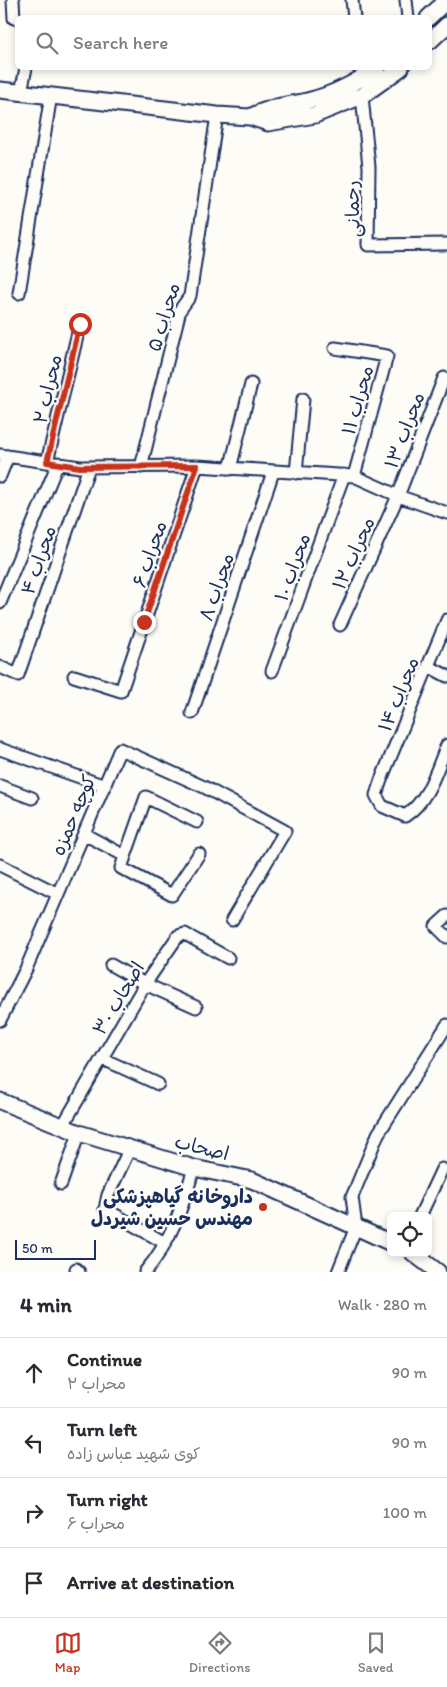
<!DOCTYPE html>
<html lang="en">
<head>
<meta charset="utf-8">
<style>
	body { margin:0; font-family:Itim,"Playpen Sans Arabic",sans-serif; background:#f2f2f3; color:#2b2b33 }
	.controls { position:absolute; right:15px; bottom:15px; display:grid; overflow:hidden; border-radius:8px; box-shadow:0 2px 8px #0003 }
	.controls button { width:45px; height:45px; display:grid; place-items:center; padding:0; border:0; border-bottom:1px solid #e1e1e2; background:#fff; color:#2b2b33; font:25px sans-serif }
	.scale { position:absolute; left:15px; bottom:12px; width:81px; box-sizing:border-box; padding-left:5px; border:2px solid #1b2f5e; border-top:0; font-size:14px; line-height:18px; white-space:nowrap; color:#1b2f5e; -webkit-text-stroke:4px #fdfcf7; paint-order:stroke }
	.stop { position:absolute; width:15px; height:15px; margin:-11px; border:4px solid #c8321e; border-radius:50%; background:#fff }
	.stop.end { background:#c8321e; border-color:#fff; box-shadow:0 1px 5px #0008 }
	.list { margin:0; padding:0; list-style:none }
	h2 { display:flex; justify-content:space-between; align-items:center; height:65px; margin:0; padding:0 20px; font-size:21px }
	h2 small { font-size:16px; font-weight:400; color:#7c7c81 }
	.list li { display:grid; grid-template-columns:32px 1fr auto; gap:15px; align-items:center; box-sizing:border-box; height:70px; padding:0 20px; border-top:1px solid #e1e1e2 }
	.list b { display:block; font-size:19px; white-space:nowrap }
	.list p { margin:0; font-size:16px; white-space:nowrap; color:#7c7c81 }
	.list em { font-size:16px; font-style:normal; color:#7c7c81 }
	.icon { flex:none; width:28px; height:28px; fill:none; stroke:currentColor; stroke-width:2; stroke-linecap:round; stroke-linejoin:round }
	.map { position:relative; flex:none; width:447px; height:1272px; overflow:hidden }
	.search { position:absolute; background:#fff; box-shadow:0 2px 8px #0003; left:15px; right:15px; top:15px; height:55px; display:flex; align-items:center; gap:12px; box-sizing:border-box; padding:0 18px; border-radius:8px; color:#7c7c81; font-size:19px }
	.sheet { height:345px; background:#fff }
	nav { display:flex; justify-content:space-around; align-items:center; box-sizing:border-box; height:70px; border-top:1px solid #e1e1e2; background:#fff; font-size:14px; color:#7c7c81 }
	nav a { display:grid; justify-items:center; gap:2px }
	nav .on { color:#c8321e }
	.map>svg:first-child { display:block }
</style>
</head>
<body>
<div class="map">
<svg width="447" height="1272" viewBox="0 0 447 1272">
	<rect width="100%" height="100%" fill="#fdfcf7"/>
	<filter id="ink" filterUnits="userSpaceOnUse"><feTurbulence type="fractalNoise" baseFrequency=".02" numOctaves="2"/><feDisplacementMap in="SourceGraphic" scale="10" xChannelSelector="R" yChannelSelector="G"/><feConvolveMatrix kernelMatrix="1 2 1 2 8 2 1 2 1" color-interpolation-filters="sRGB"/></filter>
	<g filter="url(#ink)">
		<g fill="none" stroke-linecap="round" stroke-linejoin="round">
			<defs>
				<path id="minor" d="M13 0 14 18 18 19
					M352 0 354 18
					M406 0 408 18
					M21 92 26 68
					M362 96 369 167 368 245 447 244
					M19 293 51 95
					M335 348 387 356 354 476
					M0 455 80 467 197 466 354 476 401 497 447 513
					M47 462 80 324
					M141 467 180 310 190 296 217 115
					M230 469 251 384
					M296 473 303 399
					M0 476 8 456
					M0 603 58 463
					M447 620 381 780 376 795 382 806 405 816C429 800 436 771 447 745
					M340 625 398 496 444 378
					M428 666 447 676
					M0 667 18 675 89 467
					M272 671 344 475
					M74 676 121 691 197 466
					M192 713 273 472
					M0 749 105 786
					M0 786 32 798
					M197 822 146 797 121 868 172 895 199 854
					M84 834 125 856
					M0 865 58 894
					M447 916 436 926 447 937
					M111 965 145 984 196 1007
					M0 1020 26 969 120 749 204 787 285 831 232 920
					M103 1059 158 1084
					M62 1127 145 984 178 936 185 934 228 958
					M130 1148 108 1195 105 1209 165 1243
					M61 1184 79 1133
					M420 1216 442 1169
					M76 1269 79 1272
					M145 1272C171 1242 183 1205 194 1168
					M338 1272 356 1227 352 1197 378 1134 447 1025"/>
				<path id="secondary" d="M428 18 447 0
					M430 41 447 25
					M0 90 217 115 250 117 268 123 315 115 362 96 401 68
					M250 117C274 105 287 106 311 100 335 94 357 82 377 68
					M0 1101 79 1133 194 1168 252 1180 391 1243
					M413 1253 438 1272"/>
			</defs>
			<use href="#minor" stroke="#1b2f5e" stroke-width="15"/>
			<use href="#secondary" stroke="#1b2f5e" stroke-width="19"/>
			<use href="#minor" stroke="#fdfcf7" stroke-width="11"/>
			<use href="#secondary" stroke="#fdfcf7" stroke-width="15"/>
		</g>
	</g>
	<g fill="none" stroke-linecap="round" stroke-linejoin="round" filter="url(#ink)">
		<path stroke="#c8321e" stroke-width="6" d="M80 324 47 462 80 467 197 466 144 622"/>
	</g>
	<circle fill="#c8321e" stroke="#fdfcf7" stroke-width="2" cx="263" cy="1207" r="5"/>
	<g text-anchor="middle" stroke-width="5" stroke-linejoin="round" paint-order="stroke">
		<g font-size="19" fill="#1b2f5e" stroke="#fdfcf7">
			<text transform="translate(352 209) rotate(-92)" y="7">رحمانی</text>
			<text transform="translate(163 317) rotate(-73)" y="7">محراب ۵</text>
			<text transform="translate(47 389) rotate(-77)" y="7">محراب ۲</text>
			<text transform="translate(357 400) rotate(-74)" y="7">محراب ۱۱</text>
			<text transform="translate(404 430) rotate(-69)" y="7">محراب ۱۳</text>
			<text transform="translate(353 553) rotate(-66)" y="7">محراب ۱۲</text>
			<text transform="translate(149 554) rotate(-71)" y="7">محراب ۶</text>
			<text transform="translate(38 560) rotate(-71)" y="7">محراب ۴</text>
			<text transform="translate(292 567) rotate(-70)" y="7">محراب ۱۰</text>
			<text transform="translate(216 587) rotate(-71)" y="7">محراب ۸</text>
			<text transform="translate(398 694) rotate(-68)" y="7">محراب ۱۴</text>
			<text transform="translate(73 815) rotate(-67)" y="7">کوچه حمزه</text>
			<text transform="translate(118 998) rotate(-59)" y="7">اصحاب ۳۰</text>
			<text transform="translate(202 1147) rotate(14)" y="7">اصحاب</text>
		</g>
		<g font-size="19" font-weight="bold" fill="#1b2f5e" stroke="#fdfcf7" text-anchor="end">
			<text x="253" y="1203">داروخانه گیاهپزشکی<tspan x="253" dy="22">مهندس حسین شیردل</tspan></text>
		</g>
	</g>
</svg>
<div class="controls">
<button><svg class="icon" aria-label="locate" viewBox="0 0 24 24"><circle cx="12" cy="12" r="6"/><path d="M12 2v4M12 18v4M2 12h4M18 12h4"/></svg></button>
</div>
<div class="scale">50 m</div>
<div class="stop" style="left:80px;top:324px"></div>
<div class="stop end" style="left:144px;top:622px"></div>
<div class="search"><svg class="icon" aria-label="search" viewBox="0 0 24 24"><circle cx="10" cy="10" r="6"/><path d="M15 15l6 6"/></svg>Search here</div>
</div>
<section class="sheet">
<h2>4 min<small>Walk · 280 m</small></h2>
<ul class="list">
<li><svg class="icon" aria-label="ahead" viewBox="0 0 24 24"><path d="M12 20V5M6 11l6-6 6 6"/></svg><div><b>Continue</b><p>محراب ۲</p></div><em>90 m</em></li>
<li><svg class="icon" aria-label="left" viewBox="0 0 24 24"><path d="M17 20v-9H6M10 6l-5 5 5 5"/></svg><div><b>Turn left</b><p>کوی شهید عباس زاده</p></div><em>90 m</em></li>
<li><svg class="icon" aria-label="right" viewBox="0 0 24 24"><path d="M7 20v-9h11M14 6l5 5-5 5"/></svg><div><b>Turn right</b><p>محراب ۶</p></div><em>100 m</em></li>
<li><svg class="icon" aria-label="arrive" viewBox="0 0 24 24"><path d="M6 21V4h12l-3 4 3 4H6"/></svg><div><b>Arrive at destination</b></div></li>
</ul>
</section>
<nav>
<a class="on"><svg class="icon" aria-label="map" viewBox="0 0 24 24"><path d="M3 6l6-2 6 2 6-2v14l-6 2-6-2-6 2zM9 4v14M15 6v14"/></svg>Map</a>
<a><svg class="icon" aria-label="directions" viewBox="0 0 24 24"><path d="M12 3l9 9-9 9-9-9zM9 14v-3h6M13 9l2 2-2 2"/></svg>Directions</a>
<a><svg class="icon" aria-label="saved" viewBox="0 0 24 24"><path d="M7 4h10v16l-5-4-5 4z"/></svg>Saved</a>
</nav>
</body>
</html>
